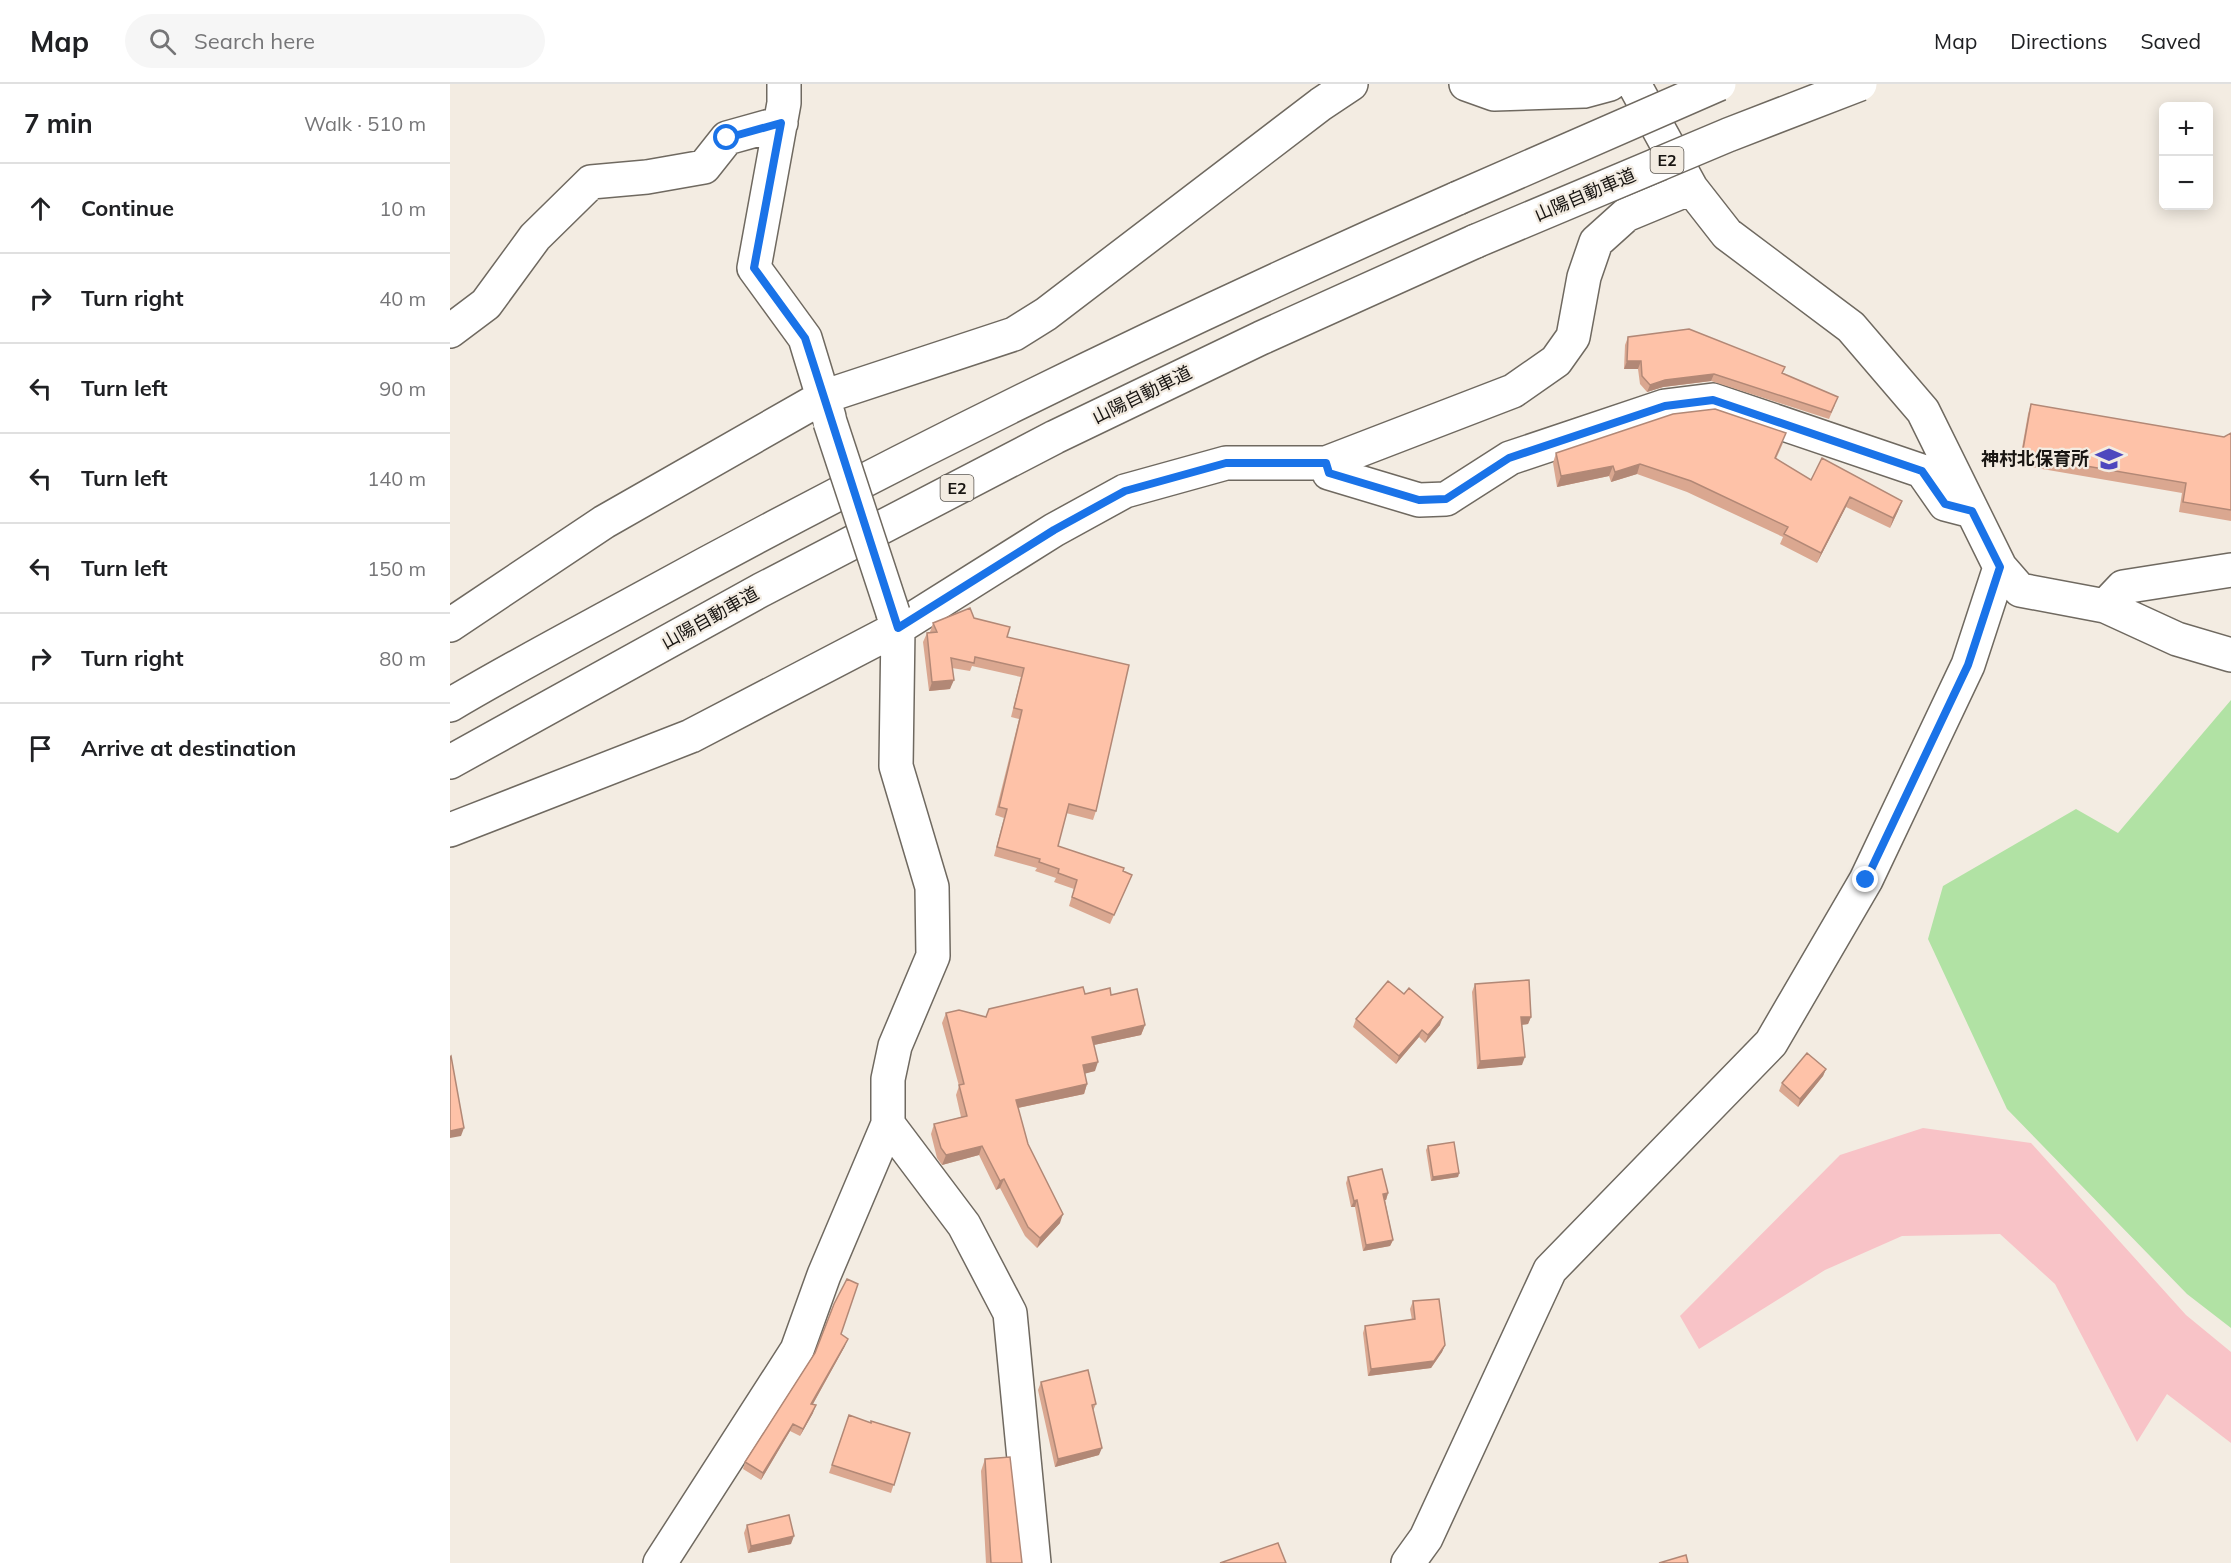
<!DOCTYPE html>
<html lang="en">
<head>
<meta charset="utf-8">
<style>
	body { margin:0; font-family:Mulish,"Noto Sans JP",sans-serif; background:#f6f6f6; color:#202124 }
	.controls { position:absolute; right:18px; top:18px; display:grid; overflow:hidden; border-radius:9px; box-shadow:0 3px 15px #0003 }
	.controls button { width:54px; height:54px; display:grid; place-items:center; padding:0; border:0; border-bottom:2px solid #e0e0e0; background:#fff; color:#202124; font:30px sans-serif }
	.stop { position:absolute; width:18px; height:18px; margin:-14px; border:4px solid #1a73e8; border-radius:50%; background:#fff }
	.stop.end { background:#1a73e8; border-color:#fff; box-shadow:0 2px 6px #0008 }
	.list { margin:0; padding:0; list-style:none }
	h2 { display:flex; justify-content:space-between; align-items:center; height:78px; margin:0; padding:0 24px; font-size:26px }
	h2 small { font-size:20px; font-weight:400; color:#757577 }
	.list li { display:grid; grid-template-columns:39px 1fr auto; gap:18px; align-items:center; box-sizing:border-box; height:90px; padding:0 24px; border-top:2px solid #e0e0e0 }
	.list b { display:block; font-size:22px; white-space:nowrap }
	.list em { font-size:20px; font-style:normal; color:#757577 }
	.icon { flex:none; width:33px; height:33px; fill:none; stroke:currentColor; stroke-width:2; stroke-linecap:round; stroke-linejoin:round }
	.map { position:relative; flex:none; width:1781px; height:1479px; overflow:hidden }
	header { display:flex; align-items:center; gap:36px; box-sizing:border-box; height:84px; padding:0 30px; background:#fff; border-bottom:2px solid #e0e0e0 }
	header strong { font-size:28px }
	nav { display:flex; gap:33px; margin-inline-start:auto; font-size:21px }
	.search { width:420px; height:54px; background:#f6f6f6; display:flex; align-items:center; gap:15px; box-sizing:border-box; padding:0 21px; border-radius:33px; color:#757577; font-size:22px }
	main { display:flex }
	aside { flex:1; background:#fff }
	.map>svg:first-child { display:block }
</style>
</head>
<body>
<header>
<strong>Map</strong>
<div class="search"><svg class="icon" aria-label="search" viewBox="0 0 24 24"><circle cx="10" cy="10" r="6"/><path d="M15 15l6 6"/></svg>Search here</div>
<nav><a>Map</a><a>Directions</a><a>Saved</a></nav>
</header>
<main>
<aside>
<h2>7 min<small>Walk · 510 m</small></h2>
<ul class="list">
<li><svg class="icon" aria-label="ahead" viewBox="0 0 24 24"><path d="M12 20V5M6 11l6-6 6 6"/></svg><div><b>Continue</b></div><em>10 m</em></li>
<li><svg class="icon" aria-label="right" viewBox="0 0 24 24"><path d="M7 20v-9h11M14 6l5 5-5 5"/></svg><div><b>Turn right</b></div><em>40 m</em></li>
<li><svg class="icon" aria-label="left" viewBox="0 0 24 24"><path d="M17 20v-9H6M10 6l-5 5 5 5"/></svg><div><b>Turn left</b></div><em>90 m</em></li>
<li><svg class="icon" aria-label="left" viewBox="0 0 24 24"><path d="M17 20v-9H6M10 6l-5 5 5 5"/></svg><div><b>Turn left</b></div><em>140 m</em></li>
<li><svg class="icon" aria-label="left" viewBox="0 0 24 24"><path d="M17 20v-9H6M10 6l-5 5 5 5"/></svg><div><b>Turn left</b></div><em>150 m</em></li>
<li><svg class="icon" aria-label="right" viewBox="0 0 24 24"><path d="M7 20v-9h11M14 6l5 5-5 5"/></svg><div><b>Turn right</b></div><em>80 m</em></li>
<li><svg class="icon" aria-label="arrive" viewBox="0 0 24 24"><path d="M6 21V4h12l-3 4 3 4H6"/></svg><div><b>Arrive at destination</b></div></li>
</ul>
</aside>
<div class="map">
<svg width="1781" height="1479" viewBox="0 0 1781 1479">
	<rect width="100%" height="100%" fill="#f3ece2"/>
	<path fill="#f8c3c7" d="M1473 1044 1581 1059 1736 1231 1781 1268V1359L1717 1310 1687 1358 1605 1200 1550 1150 1452 1152 1375 1186 1249 1265 1230 1232 1390 1071Z"/>
	<path fill="#b1e2a4" d="M1781 616V1244L1737 1210 1557 1025 1478 855 1493 802 1626 725 1668 749Z"/>
	<g fill="none" stroke-linecap="round" stroke-linejoin="round">
		<defs>
			<path id="minor" d="M334 0V19L304 184 355 254 379 333
				M1016 0 1044 10 1134 7 1160 0
				M1184 0 1241 104 1277 150 1401 243 1473 327 1550 483 1570 506 1655 522 1727 555 1781 571
				M0 247 36 220 85 153 141 98 197 93 254 83 277 54 331 39
				M876 379 879 389 969 416 996 415 1060 374 1215 322 1263 316 1472 387 1495 420 1522 427
				M1655 522 1673 503 1781 486
				M443 529 448 544 446 682 482 803 483 872 445 962 438 995V1040L514 1141 560 1229 584 1479
				M0 541 154 438 373 313 564 250 596 230 871 20 901 0
				M0 746 241 652 448 544 604 446 675 407 776 379H876L1063 307 1106 277 1123 253 1134 193 1146 158 1176 131 1241 104
				M210 1479 347 1266 374 1191 438 1040
				M958 1479 976 1454 1100 1186 1321 959 1416 796 1518 581 1550 483"/>
			<path id="highway" d="M0 621C64 583 129 549 193 514 459 368 731 236 1008 114
				M0 678 311 506 605 353 811 254 1026 157"/>
		</defs>
		<use href="#minor" stroke="#6f6960" stroke-width="36"/>
		<use href="#highway" stroke="#6f6960" stroke-width="36"/>
		<use href="#minor" stroke="#fff" stroke-width="33"/>
		<use href="#highway" stroke="#fff" stroke-width="33"/>
		<defs>
			<path id="minor-bridge" d="M380 338 443 529"/>
			<path id="highway-bridge" d="M1008 114 1269 0
				M1026 157 1278 51 1410 0"/>
		</defs>
		<use href="#minor-bridge" stroke="#6f6960" stroke-width="36" stroke-linecap="butt"/>
		<use href="#highway-bridge" stroke="#6f6960" stroke-width="36" stroke-linecap="butt"/>
		<use href="#minor-bridge" stroke="#fff" stroke-width="33"/>
		<use href="#highway-bridge" stroke="#fff" stroke-width="33"/>
	</g>
	<path fill="#daa790" d="M1178 253 1332 290 1385 321 1379 335 1261 297 1213 303 1197 308 1190 300 1188 285H1174L1175 261Z
		M1581 320 1774 353 1781 349V437L1729 428 1732 409 1569 381 1578 330Z
		M1333 359 1326 375 1361 396 1452 417 1448 427 1440 444 1396 423 1367 479 1330 460 1333 453 1237 408 1187 390 1161 398 1159 392 1107 403 1103 379 1106 369Z
		M524 534 557 553 679 581 646 727 643 736 616 729 608 762 682 791 660 840 619 822 624 805 604 798 606 794 585 787 587 784 544 772 554 734 545 731 569 635 561 633 571 593 522 582 520 587 502 584 500 605 479 607 473 558 477 549 480 548 483 539Z
		M1025 900 1081 933 1078 940 1072 941V981L1027 985 1022 908Z
		M635 910 661 911 695 941 691 951 644 961 645 987 635 989 637 1000 634 1010 568 1024 578 1060 610 1139 587 1164 575 1152 550 1104 546 1106 529 1071 492 1081 487 1074 481 1050 484 1040 511 1033 506 1011 509 1002 492 939 496 929 536 933Z
		M906 935 990 941 975 959 969 953 946 980 903 943Z
		M1376 985 1373 992 1348 1023 1329 1007 1332 999Z
		M978 1062 1009 1089 1008 1093 981 1097 976 1066Z
		M898 1093 938 1109 936 1116H935L943 1156 940 1162 913 1167 905 1123H901L896 1099Z
		M963 1217 995 1261 992 1268 981 1284 918 1292 913 1249 915 1242 962 1236 960 1225Z
		M391 1250 395 1262 363 1320V1329L350 1352 340 1347 311 1396 293 1385 295 1378Z
		M591 1298 646 1320 643 1327 649 1371 605 1383 588 1306Z
		M399 1331 420 1339 460 1349 441 1409 379 1389Z
		M535 1375 572 1479H536L531 1387Z
		M297 1441 341 1460 298 1469 294 1449Z"/>
	<path fill="#b28876" d="M1177 277H1191L1188 285H1174Z
		M1264 290 1261 297 1213 303 1197 308 1200 301 1215 296Z
		M1190 380 1187 390 1161 398 1165 388Z
		M1163 382 1159 392 1107 403 1111 392Z
		M1400 413 1396 423 1367 479 1371 469Z
		M1452 417 1448 427 1440 444 1443 434Z
		M504 596 500 605 479 607 482 598Z
		M993 933 990 941 975 959 978 951Z
		M1071 933H1081L1078 940 1069 941Z
		M695 941 691 951 639 962 642 953Z
		M972 946 969 953 946 980 949 972Z
		M1075 973 1072 981 1027 985 1030 977Z
		M648 978 645 987 630 991 633 981Z
		M1376 985 1373 992 1348 1023 1350 1015Z
		M637 1000 634 1010 563 1025 566 1016Z
		M14 1044 11 1052 0 1054V1047Z
		M532 1062 529 1071 492 1081 496 1071Z
		M1009 1089 1008 1093 981 1097 983 1093Z
		M554 1095 550 1104 546 1106 550 1097Z
		M938 1109 936 1116 931 1117 933 1110Z
		M907 1116 905 1123H901L904 1117Z
		M613 1130 610 1139 587 1164 590 1154Z
		M943 1156 940 1162 913 1167 916 1161Z
		M398 1255 395 1262 359 1327 361 1320Z
		M995 1261 992 1268 981 1284 918 1292 921 1285Z
		M366 1321 363 1329 350 1352 353 1345Z
		M343 1340 340 1347 311 1396 313 1389Z
		M652 1364 649 1371 605 1383 608 1375Z
		M344 1452 341 1460 298 1469 301 1462Z"/>
	<path fill="#fec2a8" stroke="#b28876" stroke-width="1.5" d="M1239 245 1335 283 1332 289 1388 313 1381 328 1264 290 1215 296 1200 301 1192 292 1191 277H1177L1178 253Z
		M1581 320 1774 353 1781 349V426L1733 418 1736 399 1572 371Z
		M1265 325 1336 349 1325 374 1361 396 1372 374 1452 417 1443 434 1400 413 1371 469 1334 450 1338 443 1241 397 1190 380 1165 388 1163 382 1111 392 1106 369 1223 330Z
		M520 524 524 534 560 543 557 553 679 581 646 727 619 720 608 762 674 784 673 787 682 791 664 831 622 813 627 796 608 789 609 785 589 778 590 775 547 763 557 725 549 723 572 626 564 624 574 584 525 573 524 579 501 574 504 596 482 598 477 549 487 548 483 539Z
		M1079 896 1081 933H1071L1075 973 1030 977 1025 900Z
		M938 897 954 910 959 904 993 933 978 951 972 946 949 972 906 935Z
		M633 903 635 910 660 904 661 911 687 905 695 941 642 953 648 978 633 981 637 1000 566 1016 578 1060 613 1130 590 1154 578 1143 554 1095 550 1097 532 1062 496 1071 491 1064 484 1040 517 1032 509 1001 514 1000 496 929 509 926 536 933 539 925Z
		M1357 969 1376 985 1350 1015 1332 999Z
		M1 972 14 1044 0 1047V973Z
		M1004 1058 1009 1089 983 1093 978 1062Z
		M932 1085 938 1109 933 1110 943 1156 916 1161 907 1116 904 1117 898 1093Z
		M397 1195 408 1200 391 1250 398 1255 361 1320 366 1321 353 1345 343 1340 313 1389 295 1378 365 1269 384 1220Z
		M989 1215 995 1261 984 1277 921 1285 915 1242 965 1235 963 1217Z
		M638 1286 646 1320 642 1321 652 1364 608 1375 591 1298Z
		M399 1331 421 1339V1337L460 1349 444 1401 382 1381Z
		M560 1373 572 1479H541L535 1375Z
		M339 1431 344 1452 301 1462 297 1441Z
		M828 1459 836 1479H770Z
		M1236 1471 1238 1479H1209Z"/>
	<g fill="none" stroke-linecap="round" stroke-linejoin="round">
		<path stroke="#1a73e8" stroke-width="8" d="M277 54 331 39 304 184 355 254 448 544 604 446 675 407 776 379H876L879 389 969 416 996 415 1059 374 1215 322 1263 316 1472 387 1495 420 1522 427 1550 483 1518 581 1416 796"/>
	</g>
	<defs>
		<symbol id="school-bare" viewBox="-9 -9 18 18"><path d="M0-5L7-2L0 1L-7-2ZM-4 1L0 2.5L4 1V4Q0 6-4 4Z" fill="#4e47be" stroke="#f3ece2" stroke-width="2.5" paint-order="stroke"/></symbol>
	</defs>
	<g fill-rule="evenodd">
		<use href="#school-bare" x="1640" y="356" width="38" height="38"/>
	</g>
	<g text-anchor="middle" stroke-width="4.5" stroke-linejoin="round" paint-order="stroke">
		<g fill="#f3ece2" stroke="#5a5650" stroke-width="1.5">
			<rect x="1200.5" y="63" width="33" height="26" rx="4.5"/>
			<rect x="490.5" y="391" width="33" height="26" rx="4.5"/>
		</g>
		<g font-size="16" font-weight="bold" fill="#181512">
			<text x="1217" y="82">E2</text>
			<text x="507" y="410">E2</text>
		</g>
		<g font-size="18" fill="#181512" stroke="#f3ece2">
			<text transform="translate(1135 111) rotate(-23)" y="6">山陽自動車道</text>
			<text transform="translate(692 311) rotate(-26)" y="6">山陽自動車道</text>
			<text transform="translate(260 534) rotate(-29)" y="6">山陽自動車道</text>
		</g>
		<g font-size="18" font-weight="bold" fill="#181512" stroke="#f3ece2" text-anchor="end">
			<text x="1639" y="381">神村北保育所</text>
		</g>
	</g>
</svg>
<div class="controls">
<button>+</button>
<button>−</button>
</div>
<div class="stop" style="left:277px;top:54px"></div>
<div class="stop end" style="left:1416px;top:796px"></div>
</div>
</main>
</body>
</html>
